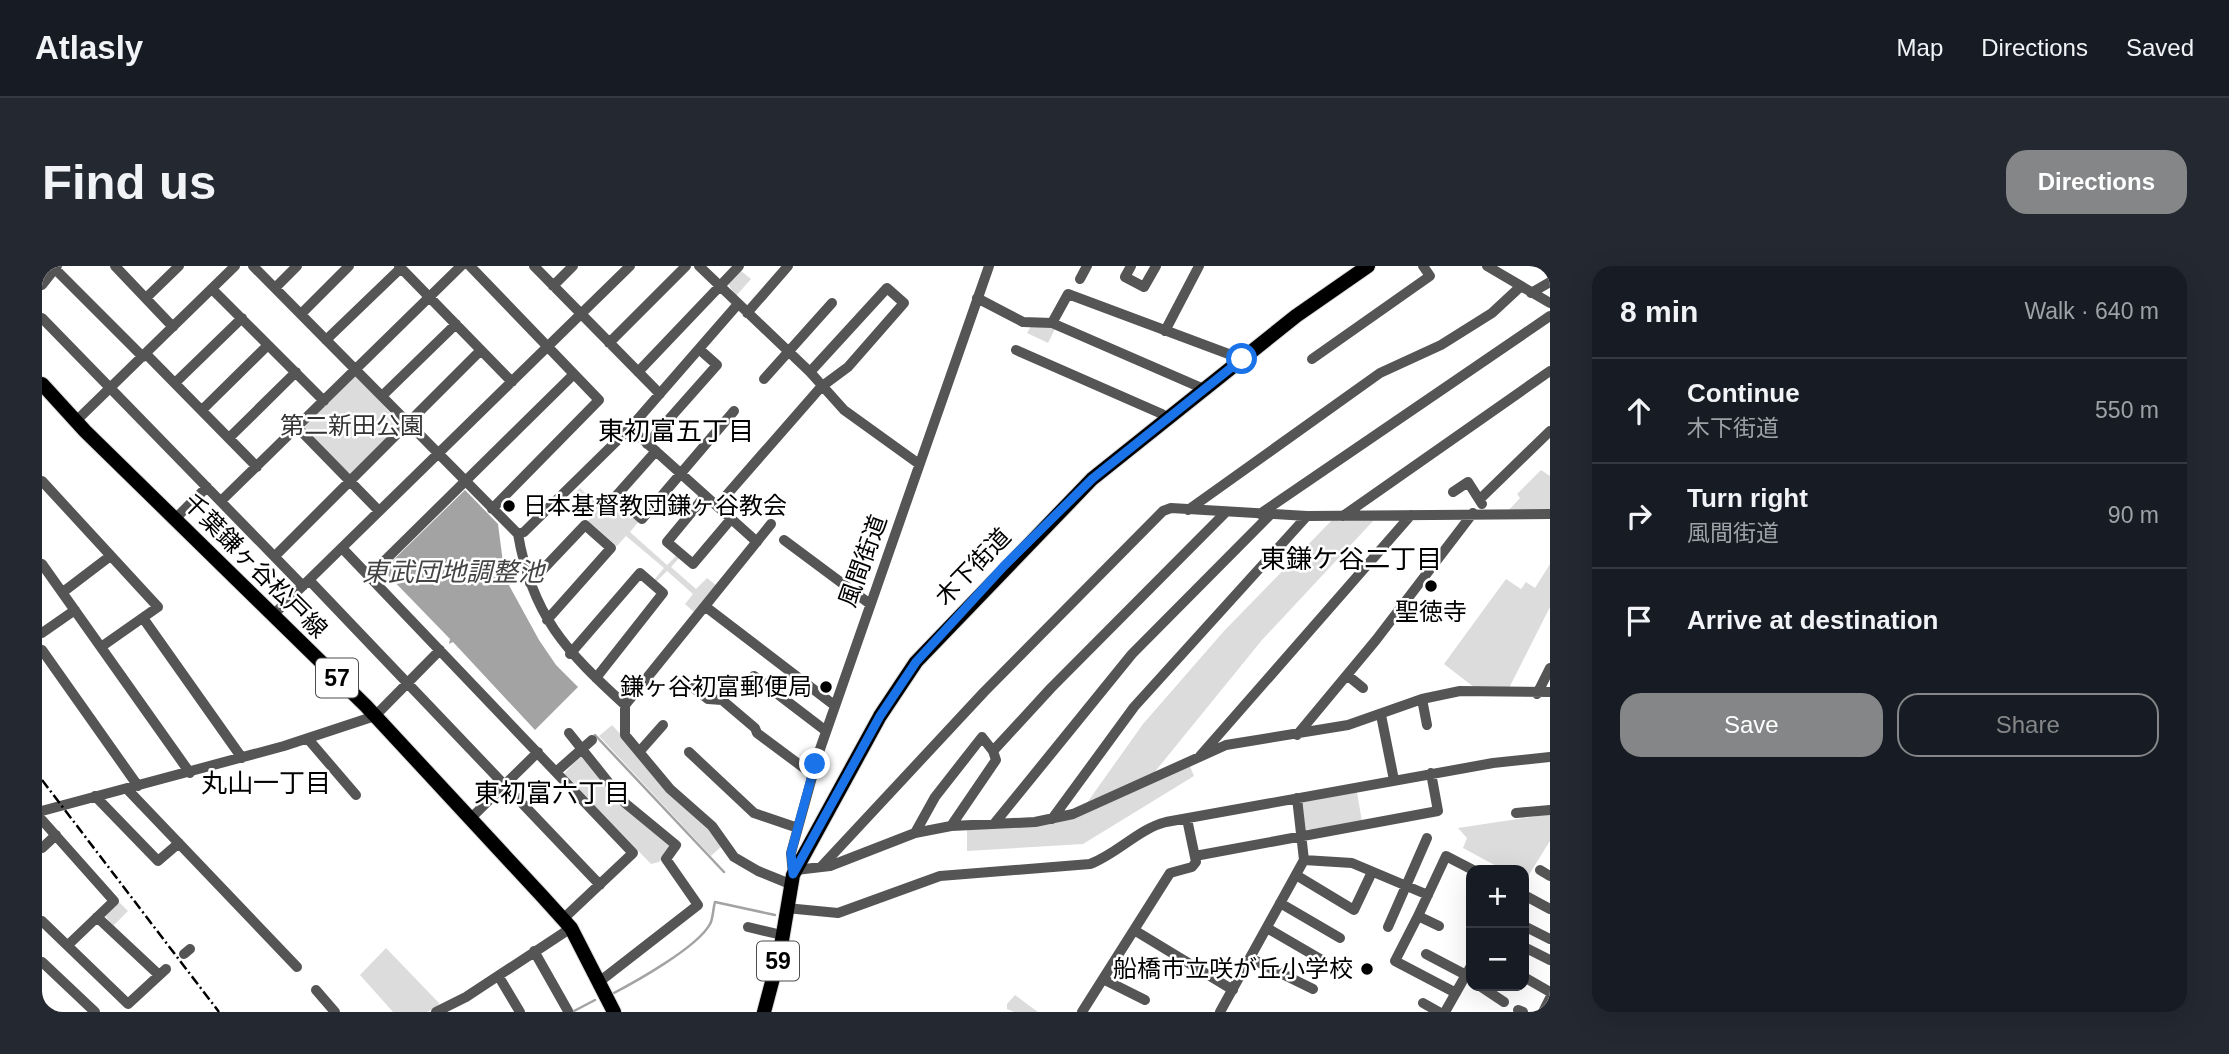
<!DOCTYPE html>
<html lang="en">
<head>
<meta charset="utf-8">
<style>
	body { margin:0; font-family:Arial,"Noto Sans JP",sans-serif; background:#242831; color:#f1f3f6 }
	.controls { position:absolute; right:21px; bottom:21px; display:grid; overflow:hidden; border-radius:14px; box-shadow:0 7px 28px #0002 }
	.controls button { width:63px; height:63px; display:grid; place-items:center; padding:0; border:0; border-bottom:2px solid #363941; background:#171b24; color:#f1f3f6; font:35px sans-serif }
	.stop { position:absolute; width:21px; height:21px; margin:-16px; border:5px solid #1a73e8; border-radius:50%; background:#fff }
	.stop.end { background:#1a73e8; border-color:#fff; box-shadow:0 2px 7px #0008 }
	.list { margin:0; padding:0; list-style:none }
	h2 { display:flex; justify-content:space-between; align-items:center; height:91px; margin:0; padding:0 28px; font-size:30px }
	h2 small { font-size:23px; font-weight:400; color:#9ea1a6 }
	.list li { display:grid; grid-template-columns:46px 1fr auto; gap:21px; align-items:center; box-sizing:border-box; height:105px; padding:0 28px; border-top:2px solid #363941 }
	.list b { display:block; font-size:26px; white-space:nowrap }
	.list p { margin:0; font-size:23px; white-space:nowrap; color:#9ea1a6 }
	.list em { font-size:23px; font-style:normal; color:#9ea1a6 }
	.actions { display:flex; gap:14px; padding:21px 28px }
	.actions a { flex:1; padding:16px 0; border:2px solid #858687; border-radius:21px; text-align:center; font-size:24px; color:#858687 }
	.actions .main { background:#858687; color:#fff }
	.icon { flex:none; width:38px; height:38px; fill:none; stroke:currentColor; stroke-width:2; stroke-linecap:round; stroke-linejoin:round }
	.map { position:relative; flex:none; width:1508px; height:746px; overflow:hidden; border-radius:21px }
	header { display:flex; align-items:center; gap:42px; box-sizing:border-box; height:98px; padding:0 35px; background:#171b24; border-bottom:2px solid #363941 }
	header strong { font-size:33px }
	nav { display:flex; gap:38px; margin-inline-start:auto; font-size:24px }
	.intro { display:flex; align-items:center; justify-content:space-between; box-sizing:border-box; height:168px; padding:0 42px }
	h1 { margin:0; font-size:49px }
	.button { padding:18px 32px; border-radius:21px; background:#858687; color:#fff; font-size:24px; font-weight:700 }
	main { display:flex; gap:42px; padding:0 42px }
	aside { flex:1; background:#171b24; border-radius:21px; box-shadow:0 7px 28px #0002 }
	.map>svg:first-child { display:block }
</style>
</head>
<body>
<header>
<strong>Atlasly</strong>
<nav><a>Map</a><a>Directions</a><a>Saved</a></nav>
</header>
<div class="intro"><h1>Find us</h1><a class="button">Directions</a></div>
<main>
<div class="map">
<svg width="1508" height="746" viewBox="0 0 1508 746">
	<rect width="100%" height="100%" fill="#fff"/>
	<path fill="#dcdcdc" d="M699 5 709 13 694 30 686 18Z
		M989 60 1010 62 1013 63 1006 77 985 67Z
		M312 110H315L360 160 310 208H305L263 161 264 155Z
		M1499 204 1508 210V244L1466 245 1478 232 1475 228Z
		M538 222 558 241 568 230 597 255 588 266 625 299 635 289 638 291 629 301 654 323 665 312 674 319 652 346 643 338 651 328 625 305 614 316 612 314 622 302 584 270 575 280 546 255 554 245 534 226Z
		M1291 253 1332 254 1220 374 1107 513 1042 541 1101 458 1182 365Z
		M1508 298V341L1466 424 1433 422 1402 398 1464 313 1479 323 1484 316 1493 322Z
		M570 459 681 579 669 590 557 470Z
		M537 491H541L629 581 617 596 609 598 522 508Z
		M1147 498 1152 510 1041 578 925 585V562L996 558Z
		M1315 526 1320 556 1263 564 1258 538 1261 535Z
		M1508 548V575L1483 615 1482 604H1462L1421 582 1425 572 1416 562Z
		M76 635 86 645 71 660 62 648Z
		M344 682 397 737 396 741 385 746H351L318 709Z
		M973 729 996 746H972L965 743V738Z"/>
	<path fill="#a3a3a3" d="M423 224 456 258 463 312 497 374 514 399 536 421 493 464 411 376 407 378 408 373 341 304Z"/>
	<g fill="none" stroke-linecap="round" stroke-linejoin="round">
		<path stroke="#a3a3a3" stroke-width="2.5" d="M553 469 682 606
			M570 728C593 716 656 681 668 658 671 653 671 643 673 636L733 649
			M530 746 553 734"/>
		<defs>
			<path id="major" d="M0 118 43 165 324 440 501 631 529 662 572 746
				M722 746 738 686 751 609 838 450 874 396 1050 213 1254 50 1326 0"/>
		</defs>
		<use href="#major" stroke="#dbdbdb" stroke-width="16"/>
		<path stroke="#555" stroke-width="10" d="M73 0 131 61
			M211 0 476 268C490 350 524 385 583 439L729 258
			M357 0 470 116
			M428 0 557 134 450 243
			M492 0 618 128
			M657 0 768 106 802 144 877 198
			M1089 0 1083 11 1102 21 1114 0
			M1445 0 1508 37
			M13 3 101 91
			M1038 13 1045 0
			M0 19 15 0
			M511 20 531 0
			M233 22 255 0
			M170 23 282 135
			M1489 27 1508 16
			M104 32 137 0
			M935 32 981 56 1010 57 1162 123
			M705 47 746 0
			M259 48 307 0
			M0 52 261 320
			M1010 57 1026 28 1200 93
			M1123 65 1157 0
			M284 74 359 2
			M567 77 644 0
			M974 84 1120 148 1123 154
			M104 88 215 201
			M1270 93 1388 10 1381 0
			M596 106 697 0
			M722 113 790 37
			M134 116 200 52
			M340 130 414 58
			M161 143 226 79
			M34 155 193 0
			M255 161 337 245
			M588 162 715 276
			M188 171 254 106
			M605 178 675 99 657 83
			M614 185 574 230 600 253 692 145
			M0 215 116 341 59 381
			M1411 226 1426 216 1440 238
			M663 230 625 276 651 298 689 253
			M1438 233 1508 165
			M179 235 419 0
			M675 240 779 121 806 101 862 37 845 22 768 106
			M1146 244 1338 107 1399 79 1450 47 1478 21
			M1218 248 1508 50
			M1301 250 1508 105
			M133 253 165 221
			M476 268 482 266 588 162 696 38
			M742 274 828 338
			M300 282 591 587 521 653
			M233 290 439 84
			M0 298 148 507
			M327 310 532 108
			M267 314 558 619
			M488 317 543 259 569 282 505 354
			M21 326 67 291
			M664 341 792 439
			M231 349 588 0
			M101 352 200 492
			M0 367 33 344
			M0 384 96 520
			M528 388 598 307 621 327 554 412
			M1305 409 1321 422
			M712 410 784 465
			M649 420 666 433 680 434 713 462 715 467 770 508
			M1495 428 1508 402
			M1380 433 1385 459
			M583 439V469L628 523 670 560 692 591 716 605 748 618
			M1339 449 1352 514
			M527 467 583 537 634 579 624 593 656 639 557 716
			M1255 469 1334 374 1431 247
			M266 473 314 529
			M598 485 621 459
			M647 486 712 547 756 562
			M1158 490 1369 249
			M515 505 550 474
			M85 523 255 701
			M53 530 116 595 137 577
			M0 545 242 480 333 450 398 384
			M1474 547 1508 544
			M428 553 496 486
			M1010 553 1092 441 1265 250
			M0 554 72 635 26 679
			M952 558 1090 388 1228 249
			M909 560 954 494 951 485
			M873 567 893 531 940 471 951 485 1009 422 1183 247
			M0 582 14 569
			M1153 590 1396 545 1389 507
			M1262 594 1310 597 1386 629
			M779 601 942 426 1121 245 1129 242 1265 250 1508 248
			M754 604 788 600 873 567 909 560 993 556 1031 548 1184 479 1306 459 1380 433 1418 425 1508 426
			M1498 604 1508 610
			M751 609 749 587 777 486 947 0
			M1254 609 1312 644 1330 606
			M1482 629 1508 643
			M1238 637 1298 672
			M744 642 796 647 898 610 1048 598C1075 588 1096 563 1124 556L1451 497 1508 491
			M1376 650 1353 695 1414 727
			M55 651 117 709
			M0 655 86 738 124 703
			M1397 660 1376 650 1404 590 1431 604
			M1482 660 1508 673
			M706 661 740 669
			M1346 661 1385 572
			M1225 662 1280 694
			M1092 664 1191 724
			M1482 681 1508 694
			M492 685 526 745
			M142 688 148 683
			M1384 688 1424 709
			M1208 692 1271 723
			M0 696 53 746
			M457 711 478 746
			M1482 711 1508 726
			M1061 713 1103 734
			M1438 720 1462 736
			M274 724 293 746
			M1381 737 1397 746
			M1476 744 1481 746
			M394 746 424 731 529 662
			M1040 746 1128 607 1150 601 1154 596 1145 553
			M1178 746 1262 594 1255 532
			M1403 746 1429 700
			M1501 746 1508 732"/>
		<use href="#major" stroke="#000" stroke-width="14"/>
		<path stroke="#000" stroke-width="2.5" stroke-dasharray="10 3.5 2 3.5" stroke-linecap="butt" d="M0 514 177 746"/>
	</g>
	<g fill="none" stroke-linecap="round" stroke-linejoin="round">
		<path stroke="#1a73e8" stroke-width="9" d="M773 498 749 587 751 608 838 450 874 396 962 300 1050 213 1200 93"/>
	</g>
	<g fill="#000" stroke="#fff" stroke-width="2.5">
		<circle cx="467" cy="240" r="7"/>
		<circle cx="1389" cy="320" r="7"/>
		<circle cx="784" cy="421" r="7"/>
		<circle cx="1325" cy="703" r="7"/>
	</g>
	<g text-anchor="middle" stroke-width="5" stroke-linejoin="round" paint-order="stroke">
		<g fill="#fff" stroke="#4c4c4c" stroke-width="2">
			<rect x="274" y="392.5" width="42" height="39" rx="5"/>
			<rect x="715" y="675.5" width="42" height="39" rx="5"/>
		</g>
		<g font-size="23" font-weight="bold" fill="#000">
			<text x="295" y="420">57</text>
			<text x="736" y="703">59</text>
		</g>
		<g font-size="24" fill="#333" stroke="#fff">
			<text x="310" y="168">第二新田公園</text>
		</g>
		<g font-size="24" fill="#000" stroke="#fff" text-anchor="end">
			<text x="481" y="248" text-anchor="start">日本基督教団鎌ヶ谷教会</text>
			<text x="1389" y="354" text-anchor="middle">聖徳寺</text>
			<text x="770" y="429">鎌ヶ谷初富郵便局</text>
			<text x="1311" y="711">船橋市立咲が丘小学校</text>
		</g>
		<g font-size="24" fill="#000" stroke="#fff">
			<text transform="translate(821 295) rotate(-70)" y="8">風間街道</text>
			<text transform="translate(213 300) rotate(45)" y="8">千葉鎌ヶ谷松戸線</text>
			<text transform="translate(931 301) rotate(-46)" y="8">木下街道</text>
		</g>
		<g font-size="26" fill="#000" stroke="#fff">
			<text x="634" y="174">東初富五丁目</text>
			<text x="1309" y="302">東鎌ケ谷二丁目</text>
			<text x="224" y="526">丸山一丁目</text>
			<text x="510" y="536">東初富六丁目</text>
		</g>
		<g font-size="26" font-style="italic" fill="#444" stroke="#fff">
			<text x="411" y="315">東武団地調整池</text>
		</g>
	</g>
</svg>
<div class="controls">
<button>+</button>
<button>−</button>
</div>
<div class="stop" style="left:1200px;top:93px"></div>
<div class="stop end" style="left:773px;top:498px"></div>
</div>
<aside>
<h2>8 min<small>Walk · 640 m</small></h2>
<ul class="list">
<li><svg class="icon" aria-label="ahead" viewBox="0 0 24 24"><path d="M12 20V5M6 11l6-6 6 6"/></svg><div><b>Continue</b><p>木下街道</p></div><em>550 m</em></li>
<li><svg class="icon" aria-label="right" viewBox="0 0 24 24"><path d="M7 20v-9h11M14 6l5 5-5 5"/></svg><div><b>Turn right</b><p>風間街道</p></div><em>90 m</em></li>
<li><svg class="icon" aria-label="arrive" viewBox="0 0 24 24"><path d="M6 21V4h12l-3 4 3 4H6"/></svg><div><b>Arrive at destination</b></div></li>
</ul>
<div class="actions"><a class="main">Save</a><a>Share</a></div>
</aside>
</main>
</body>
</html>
